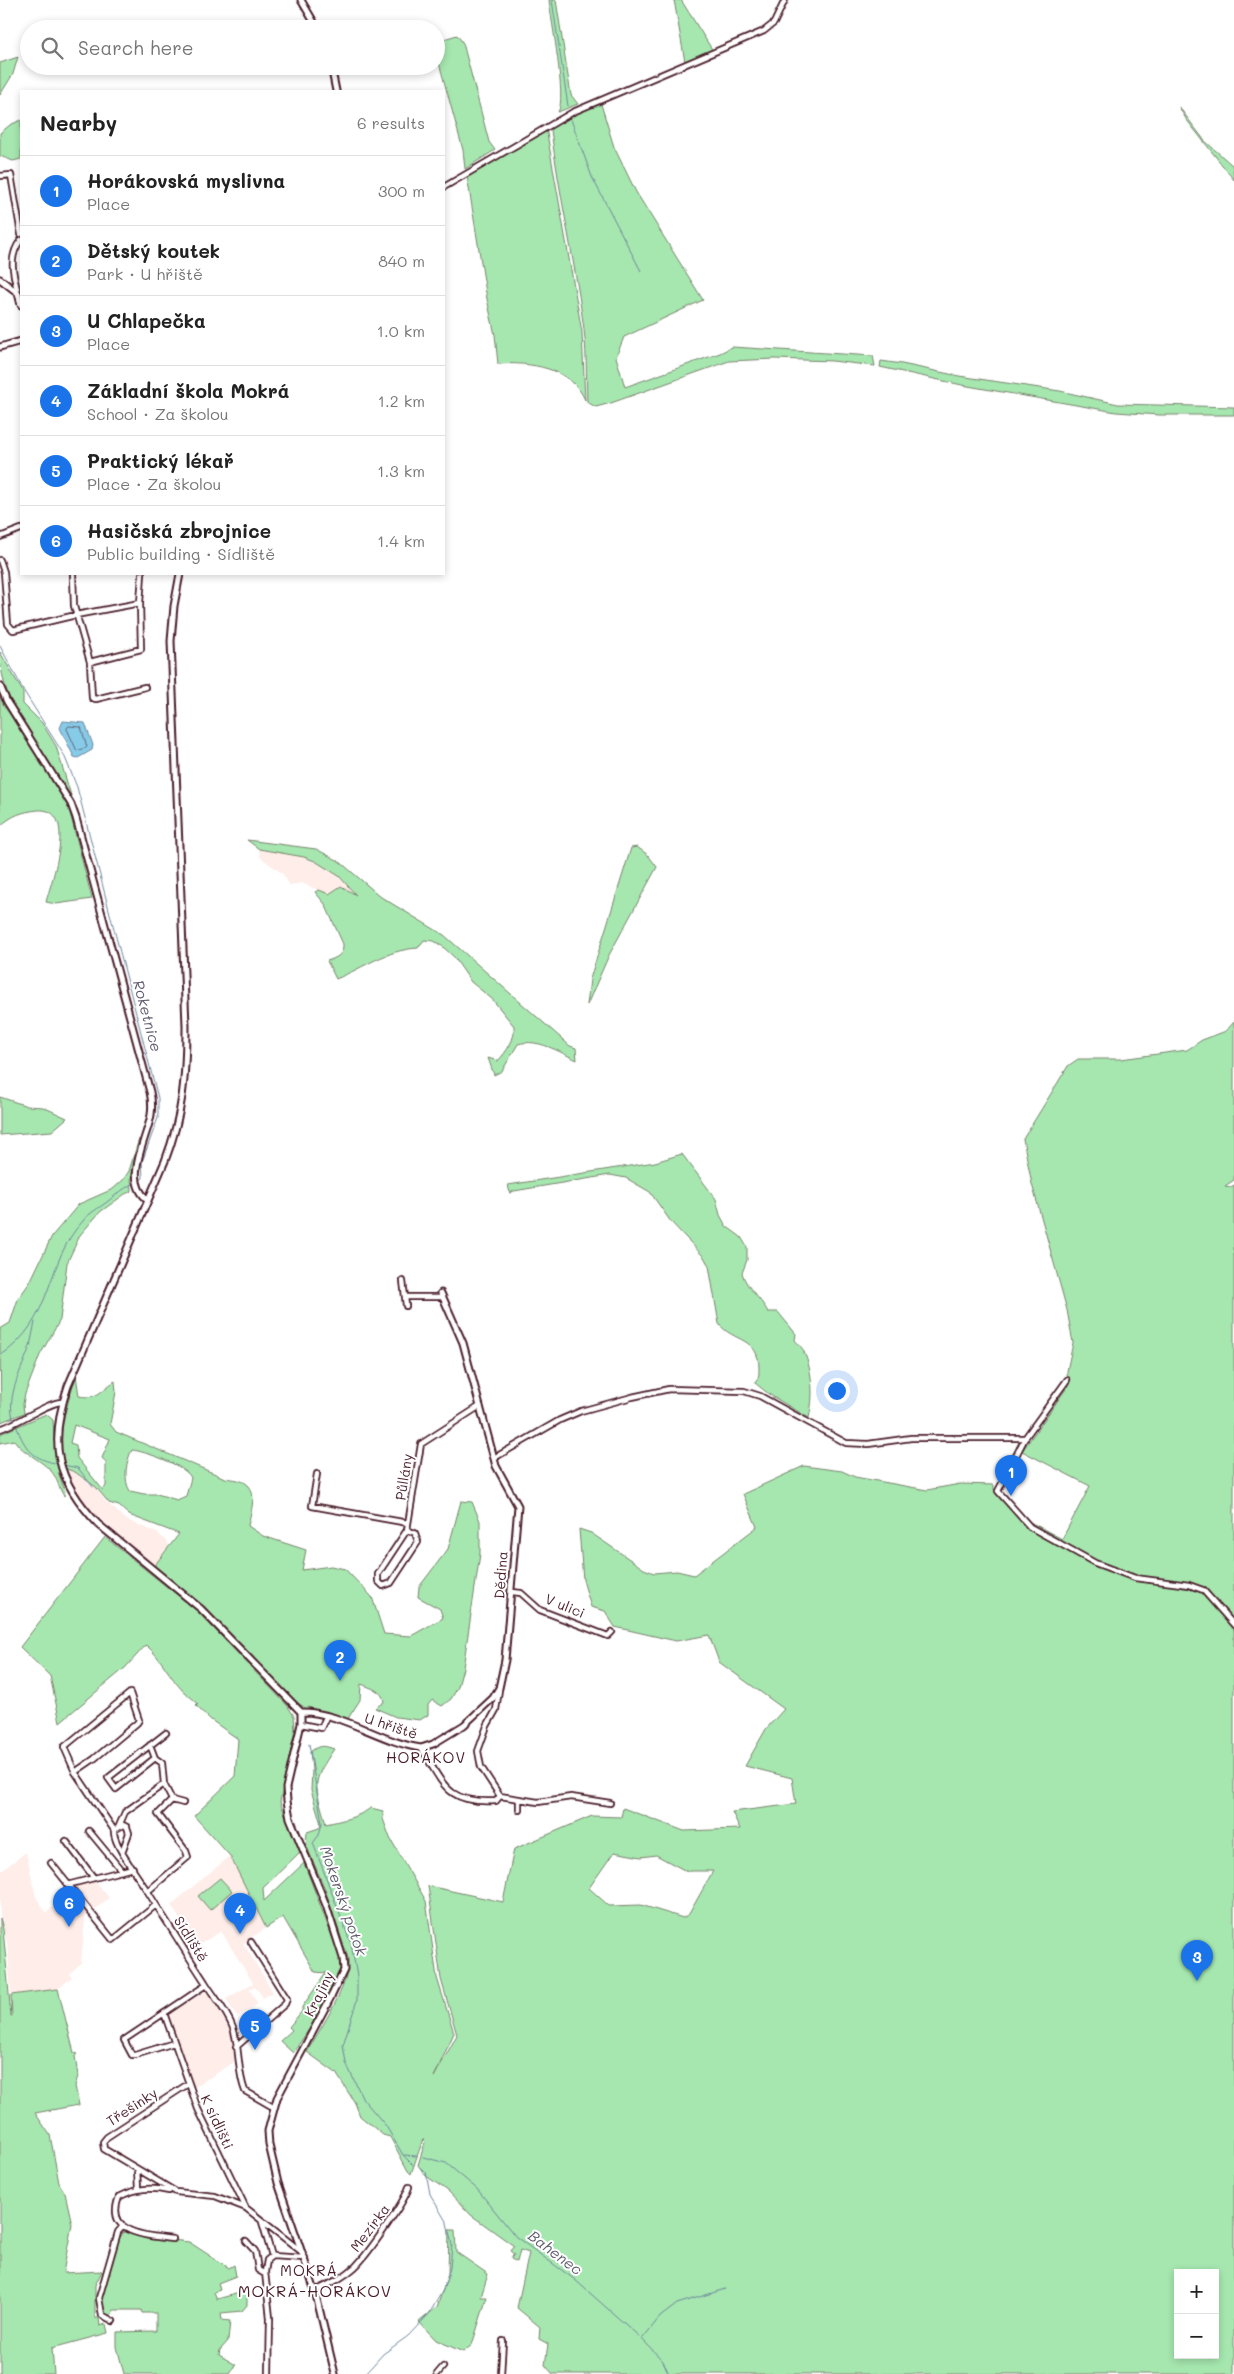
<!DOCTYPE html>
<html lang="en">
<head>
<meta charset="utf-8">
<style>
	body { margin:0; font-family:Mali,sans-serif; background:#f2f2f2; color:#222 }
	.controls { position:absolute; right:15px; bottom:15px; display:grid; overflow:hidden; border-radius:0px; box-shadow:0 2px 8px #0003 }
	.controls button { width:45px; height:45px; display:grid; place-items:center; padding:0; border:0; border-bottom:1px solid #e0e0e0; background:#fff; color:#222; font:25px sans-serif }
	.you { position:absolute; left:836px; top:1390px; width:18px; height:18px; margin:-12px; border:4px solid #fff; border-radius:50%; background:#1a73e8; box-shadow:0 0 0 8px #1a73e833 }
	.badge { display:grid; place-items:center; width:32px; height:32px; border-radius:50%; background:#1a73e8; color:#fff; font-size:16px; font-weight:700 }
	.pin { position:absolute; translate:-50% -41px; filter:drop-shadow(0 1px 2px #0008) }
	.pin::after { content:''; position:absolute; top:26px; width:18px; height:15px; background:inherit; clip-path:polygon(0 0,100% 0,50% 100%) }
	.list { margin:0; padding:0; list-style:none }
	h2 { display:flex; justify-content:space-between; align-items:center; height:65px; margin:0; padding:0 20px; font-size:21px }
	h2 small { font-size:16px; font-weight:400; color:#767676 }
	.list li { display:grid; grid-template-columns:32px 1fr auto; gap:15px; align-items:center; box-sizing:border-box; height:70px; padding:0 20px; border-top:1px solid #e0e0e0 }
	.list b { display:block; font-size:19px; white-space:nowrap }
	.list p { margin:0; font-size:16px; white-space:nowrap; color:#767676 }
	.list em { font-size:16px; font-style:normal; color:#767676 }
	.icon { flex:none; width:28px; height:28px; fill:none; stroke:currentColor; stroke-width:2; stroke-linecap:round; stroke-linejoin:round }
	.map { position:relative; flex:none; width:1234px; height:2374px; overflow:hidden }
	.search { position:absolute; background:#fff; box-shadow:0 2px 8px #0003; left:20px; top:20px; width:425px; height:55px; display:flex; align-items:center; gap:12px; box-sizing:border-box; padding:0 18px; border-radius:28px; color:#767676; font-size:19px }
	.panel { position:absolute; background:#fff; box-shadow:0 2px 8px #0003; left:20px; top:90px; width:425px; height:485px; border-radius:0px }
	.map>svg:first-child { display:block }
</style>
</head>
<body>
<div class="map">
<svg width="1234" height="2374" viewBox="0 0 1234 2374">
	<rect width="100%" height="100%" fill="#fff"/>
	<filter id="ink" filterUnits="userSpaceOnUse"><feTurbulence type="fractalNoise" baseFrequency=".02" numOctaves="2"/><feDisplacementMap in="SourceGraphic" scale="10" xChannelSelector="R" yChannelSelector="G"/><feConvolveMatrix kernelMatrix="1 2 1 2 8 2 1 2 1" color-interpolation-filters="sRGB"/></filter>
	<g filter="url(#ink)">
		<path fill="#feede8" d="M259 849 304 857 315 861 339 876 356 895H329L302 883 289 885 283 874 260 857Z
			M64 1468 75 1472 96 1487 105 1501 127 1520 157 1533 167 1541 169 1546 154 1566 86 1506 74 1491Z
			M26 1852 36 1897 46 1913 80 1882 94 1879 109 1898 85 1917 81 1963 69 1974 72 1977 58 1989 11 1995 7 1942 0 1918V1872Z
			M230 1856 266 1928 243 1943 273 1992 263 1998 255 1986 249 1989 258 2004 237 2017 226 1999 253 1983 221 1931 197 1946 171 1905Z
			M205 1992 209 1993 226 2022 234 2042 236 2061 193 2088 172 2023 168 2019V2015Z"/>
		<path fill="#a6e7af" stroke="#78836d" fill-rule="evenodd" d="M549 0H556L571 95 578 104 558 112C567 99 551 20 549 0Z
			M674 0H681L713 51 685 62Z
			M457 35 463 43 489 142 495 150 465 169 463 150 436 52 437 41Z
			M18 57 13 74 0 95V63Z
			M601 104 614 147 636 192 703 300 624 337 616 357 625 387 720 353 732 347 873 356 875 366 832 361 775 359 729 361 611 403 596 407 587 402C586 375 587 348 583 322 574 257 559 194 551 130L552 124 575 113Z
			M1179 107 1205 141 1233 166 1234 180 1186 119Z
			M21 120V159L13 161 0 156V133L10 125Z
			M546 128 582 332 585 400C571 367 529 362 498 364L495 335 487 299 467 176Z
			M881 361 902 364 959 376 1060 391 1118 404 1234 407V415H1159L1116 412 962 385 880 367Z
			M0 652 23 692V704L42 723 56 746 73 802C46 754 0 710 0 652Z
			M0 694 68 805 92 899 56 904 46 902C51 882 79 807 38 810 21 812 13 815 0 826Z
			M247 840 316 849 339 861 381 897 444 935 570 1046 576 1048 577 1060C559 1052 538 1038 518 1044L502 1071 494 1075 488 1058 498 1061C506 1052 516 1039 514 1026L492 999 471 982 454 957 442 946 434 941 424 940 418 948C386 950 365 967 336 979L327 961C336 958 344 955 343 944L325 904 315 892 319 890 329 894 341 886 356 895 339 876 315 861 304 857 259 849Z
			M637 847 648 855 657 867 609 955 587 1005 590 979 631 848Z
			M1234 1022V1180L1225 1186 1231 1187 1234 1185V2374H553L545 2365 548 2344 539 2339 540 2327 517 2308 529 2253 520 2250 517 2262 511 2259 514 2254 510 2251 514 2246 471 2215 448 2191 426 2176 418 2165 425 2142 423 2139 411 2174 408 2171 390 2137 383 2135 360 2116 355 2103 336 2073 307 2052C320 2028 351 1985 348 1958L325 1889 306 1845 307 1832 319 1828 321 1824 311 1790 312 1770 310 1752C319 1745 323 1745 334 1749 310 1785 315 1783 326 1824 343 1820 356 1818 371 1808L383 1811V1819L390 1838 426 1901 437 1978 454 2033 434 2077 457 2035 441 1979 428 1886 503 1902 514 1849 592 1816 621 1817 623 1808 684 1831 740 1829 732 1812 796 1804 792 1778 745 1766 766 1729 784 1709 719 1662 709 1635 676 1641 615 1627 605 1611 591 1607 583 1580 579 1529 591 1533 644 1569 654 1573 677 1571 694 1575 757 1527 743 1494 804 1466 842 1471 855 1477 927 1490 960 1484 994 1485V1490L1004 1495 1030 1522 1062 1539 1090 1486 1022 1451 1068 1386 1067 1371 1073 1343 1067 1310 1032 1184 1023 1139 1068 1066 1078 1059H1121L1187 1050 1202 1040 1226 1031ZM614 1852 641 1857 656 1855 686 1871H713L689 1914 683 1918 641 1905 609 1906 589 1888ZM1178 2273H1215V2355H1178Z
			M0 1097 27 1106 43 1107 67 1118 52 1131 0 1135Z
			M139 1139 131 1178 132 1191 125 1194 100 1212 80 1235 67 1263 60 1320 40 1355 25 1394 23 1404 24 1413 1 1422 0 1329 10 1323 18 1299 30 1282 52 1236 79 1204 113 1189 123 1180 129 1171Z
			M682 1154 716 1199 720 1215 726 1226 741 1237 747 1247V1260L742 1273C747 1289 760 1297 768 1312H778L796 1334 795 1340C798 1344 803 1348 804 1352 813 1372 814 1397 809 1418L770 1395 755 1383C759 1378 759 1374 759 1368 759 1337 733 1342 719 1324L709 1266 704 1257 671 1222 650 1192 626 1178 610 1175 514 1191 510 1193 508 1185 655 1162Z
			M76 1375 79 1396C98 1400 101 1390 115 1381L116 1392 110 1424 116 1432 225 1478C230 1479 236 1479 241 1481 260 1487 251 1510 248 1526L263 1536 306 1550 302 1570 331 1566 345 1569 372 1597 384 1634 411 1636 443 1618 440 1609 418 1597 419 1587 448 1549 461 1501 472 1502 480 1521V1554L463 1668 458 1687 451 1699 442 1706 432 1700 428 1705V1715L420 1720 396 1717 375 1708 384 1702C383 1690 370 1688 361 1684L360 1700 347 1720 308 1707 307 1709 290 1698 213 1616 154 1566 179 1534 129 1515 119 1506 109 1503 96 1487 75 1472 64 1468 58 1472 65 1491 64 1496C59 1489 57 1477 51 1471 40 1459 24 1454 14 1440L0 1443V1434L46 1414 53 1420 54 1441H60L64 1416ZM74 1425 110 1439 102 1458 106 1462V1486L103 1490 77 1458 76 1445 70 1443ZM132 1450C144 1451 187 1466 191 1478L186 1496 177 1500 157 1494H144L130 1491C123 1481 126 1460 132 1450Z
			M105 1537 197 1611 287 1705 294 1716 295 1730 280 1802 300 1852 263 1888 264 1901 304 1863 340 1957V1974L324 2007 293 2053 280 2041 292 2030 289 2027 302 2011V2007L326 1973 315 1972 283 1917 266 1928 230 1856 194 1816 235 1776 238 1739 211 1720 196 1706 198 1704C193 1698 188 1696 183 1691 169 1676 162 1659 146 1645L125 1668 60 1722 50 1676 20 1647Z
			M220 1878 232 1891 210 1910 198 1896Z
			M0 1918 3 1929 11 2016H12L11 1995 58 1989 74 2053 77 2054 75 2056 78 2076 75 2086 79 2105 35 2113 50 2135 59 2183 65 2193 72 2224 63 2273 102 2271 95 2285V2318H99L100 2326 106 2324 108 2333 52 2348 54 2374H0Z
			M449 2230H455L456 2252 488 2274 481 2297H487L472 2345 463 2352 436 2340 419 2322 437 2307 448 2275Z
			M124 2232 138 2236 189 2242 229 2268 234 2265 236 2276 218 2283 220 2290 214 2292 217 2299 247 2291V2305L242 2311 221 2313 222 2320 230 2321 228 2341 220 2350 219 2355 236 2365 230 2374H124L117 2347V2332L156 2331V2313H142L141 2310H114L109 2318C93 2310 106 2293 104 2281L117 2241Z"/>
		<path fill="#86cbe8" stroke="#6e869c" d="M63 721 85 723 93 745 92 750 78 758 74 757 60 728Z"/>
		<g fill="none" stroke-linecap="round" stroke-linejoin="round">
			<path stroke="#626477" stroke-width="1" d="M69 726 81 727 87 747 77 751 67 729Z"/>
			<path stroke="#6e869c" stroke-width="1" d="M552 0 568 106
				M570 117 592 177 641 271
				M0 646 25 693 64 755 77 787 158 1098V1118L142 1162 143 1178 139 1181
				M0 1356C56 1319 44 1262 83 1221 89 1213 99 1208 107 1202 116 1195 125 1187 135 1183
				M14 1422C5 1396 22 1370 30 1346 32 1338 33 1330 35 1322
				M16 1425C25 1450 33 1459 59 1464
				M63 1465 78 1468 93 1487
				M309 1744 322 1823 319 1835 313 1843 351 1944 357 1976V2000L343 2045 346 2063 363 2099 386 2126 403 2155 413 2165
				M404 2155 416 2156
				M423 2157 446 2163 477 2189 516 2237 574 2279 642 2339 663 2361 669 2374
				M643 2338 660 2317 677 2304 725 2289
				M365 2374 383 2354 408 2336 429 2314 443 2290 450 2268 452 2245 447 2223 430 2194 426 2172 420 2168"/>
			<defs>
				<path id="minor" d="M0 176 11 175 21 234
					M444 187 573 112 764 31 774 23 785 0
					M18 293C13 274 8 256 21 240
					M0 537 21 529
					M0 560 4 572 8 624 13 630 76 615 140 603
					M73 574 74 606 90 662 92 698 96 699 145 687
					M90 662 141 649 140 603 142 574
					M403 1281 405 1297H442
					M405 1297 406 1306
					M1067 1380 1025 1438 998 1491 1030 1527 1095 1563 1135 1578 1189 1585 1203 1590 1234 1625
					M0 1429C18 1424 49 1401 63 1402
					M494 1458 560 1420 581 1411 632 1397 669 1389 744 1391 760 1396 846 1443 868 1444 911 1438H1025
					M317 1474 312 1506 408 1523
					M407 1530 415 1533 418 1542 391 1583 383 1586 378 1581V1574L407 1530 421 1444 480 1406
					M512 1592 521 1593 540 1610 608 1636 612 1632
					M499 1690 496 1710 487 1726 478 1751 481 1767 500 1796 538 1802 571 1797 610 1803
					M301 1724 321 1728 326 1717
					M150 1745 155 1758
					M421 1748C444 1785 447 1804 496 1801L500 1796
					M75 1772 94 1759 137 1723 139 1720 130 1693 64 1747 75 1772 114 1830
					M164 1784 162 1763 155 1758 116 1789 108 1778 166 1733
					M519 1799V1810
					M172 1800 183 1803
					M119 1826 125 1812 164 1784 172 1800 158 1814 186 1851 188 1857 148 1891
					M89 1831 122 1871
					M66 1841 94 1878
					M122 1852 129 1833 127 1827 123 1825 114 1830C112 1844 140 1879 148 1892 167 1922 186 1953 205 1982 214 1997 227 2011 233 2028 240 2048 237 2071 245 2091L273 2107
					M51 1863 113 1940 156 1905
					M67 1885 133 1868
					M164 2013 198 2109 246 2208
					M174 2043 135 2055H132L124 2040 206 1985
					M236 2047 285 2004 287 1999 251 1942
					M188 2084 107 2137 103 2142 104 2149 176 2192 215 2196 246 2208 302 2252
					M137 2169 138 2189
					M169 2191C151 2187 136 2188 119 2197 104 2235 149 2236 173 2239
					M262 2222 272 2256 305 2258
					M246 2241 255 2251 258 2270 265 2274
					M315 2291C329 2285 344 2277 355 2267 368 2254 404 2203 409 2187
					M113 2321 102 2315 99 2298 118 2232 123 2226
					M269 2374 270 2318 265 2272 267 2260 272 2256
					M437 2374 443 2367
					M501 2374 503 2341"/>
				<path id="tertiary" d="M301 0 318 29
					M331 66 336 91
					M0 279 18 293 21 305
					M0 347 21 341
					M180 574 174 606 171 641 186 1026C186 1076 183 1114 165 1161L68 1386C48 1444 56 1480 98 1524L201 1609 301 1712
					M0 686 7 702 71 804 76 818 150 1092C152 1100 152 1107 151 1115 147 1139 122 1180 148 1200
					M301 1712V1724L286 1788 287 1801 290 1818 326 1905 343 1958 344 1970 332 1995 277 2098 268 2131 269 2145 278 2183 315 2291 335 2374
					M301 1712C339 1711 383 1743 421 1748L433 1744 464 1725 493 1698 499 1688 505 1660 518 1506 496 1466 463 1343 441 1293"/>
			</defs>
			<use href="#minor" stroke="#4a1f2b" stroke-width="8"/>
			<use href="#tertiary" stroke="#4a1f2b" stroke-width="9"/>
			<use href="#minor" stroke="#fff" stroke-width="4.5"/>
			<use href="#tertiary" stroke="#fff" stroke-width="5"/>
		</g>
	</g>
	<g text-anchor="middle" stroke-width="4" stroke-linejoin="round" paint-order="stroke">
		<g font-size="14" fill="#4a1f2b" stroke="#fff">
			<text transform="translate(404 1477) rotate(-81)" y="5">Půllány</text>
			<text transform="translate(501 1575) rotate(-86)" y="5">Dědina</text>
			<text transform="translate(565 1606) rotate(22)" y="5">V ulici</text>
			<text transform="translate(391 1726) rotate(18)" y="5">U hřiště</text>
			<text transform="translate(191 1939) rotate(58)" y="5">Sídliště</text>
			<text transform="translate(319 1994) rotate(-63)" y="5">Krajiny</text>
			<text transform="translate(132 2107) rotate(-33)" y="5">Třešinky</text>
			<text transform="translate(217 2122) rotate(65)" y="5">K sídlišti</text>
			<text transform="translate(370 2228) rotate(-53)" y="5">Mezírka</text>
		</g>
		<g font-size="15" font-style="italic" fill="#5f5b6d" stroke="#fff">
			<text transform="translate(147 1016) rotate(75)" y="5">Roketnice</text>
			<text transform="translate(343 1901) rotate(71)" y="5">Mokerský potok</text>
			<text transform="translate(555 2253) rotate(37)" y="5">Bahenec</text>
		</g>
		<g font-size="15" letter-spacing="1" fill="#4a1f2b" stroke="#fff">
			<text x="426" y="1763">HORÁKOV</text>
			<text x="309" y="2276">MOKRÁ</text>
		</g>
		<g font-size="16" letter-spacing="1" fill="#4a1f2b" stroke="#fff">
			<text x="315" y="2297">MOKRÁ-HORÁKOV</text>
		</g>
	</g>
</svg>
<div class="controls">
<button>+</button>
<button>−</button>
</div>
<div class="you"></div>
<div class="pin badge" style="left:1011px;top:1496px">1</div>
<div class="pin badge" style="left:340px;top:1681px">2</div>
<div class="pin badge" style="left:1197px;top:1981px">3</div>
<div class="pin badge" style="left:240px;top:1934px">4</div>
<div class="pin badge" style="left:255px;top:2050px">5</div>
<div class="pin badge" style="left:69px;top:1927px">6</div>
<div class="search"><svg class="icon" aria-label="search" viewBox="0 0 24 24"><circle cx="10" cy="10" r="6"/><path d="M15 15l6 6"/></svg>Search here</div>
<section class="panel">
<h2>Nearby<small>6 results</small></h2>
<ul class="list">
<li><span class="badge">1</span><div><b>Horákovská myslivna</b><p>Place</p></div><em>300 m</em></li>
<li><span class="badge">2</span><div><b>Dětský koutek</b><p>Park · U hřiště</p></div><em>840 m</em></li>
<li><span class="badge">3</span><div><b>U Chlapečka</b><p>Place</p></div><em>1.0 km</em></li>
<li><span class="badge">4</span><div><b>Základní škola Mokrá</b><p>School · Za školou</p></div><em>1.2 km</em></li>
<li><span class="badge">5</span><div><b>Praktický lékař</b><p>Place · Za školou</p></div><em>1.3 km</em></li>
<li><span class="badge">6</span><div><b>Hasičská zbrojnice</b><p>Public building · Sídliště</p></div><em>1.4 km</em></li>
</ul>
</section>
</div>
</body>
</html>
